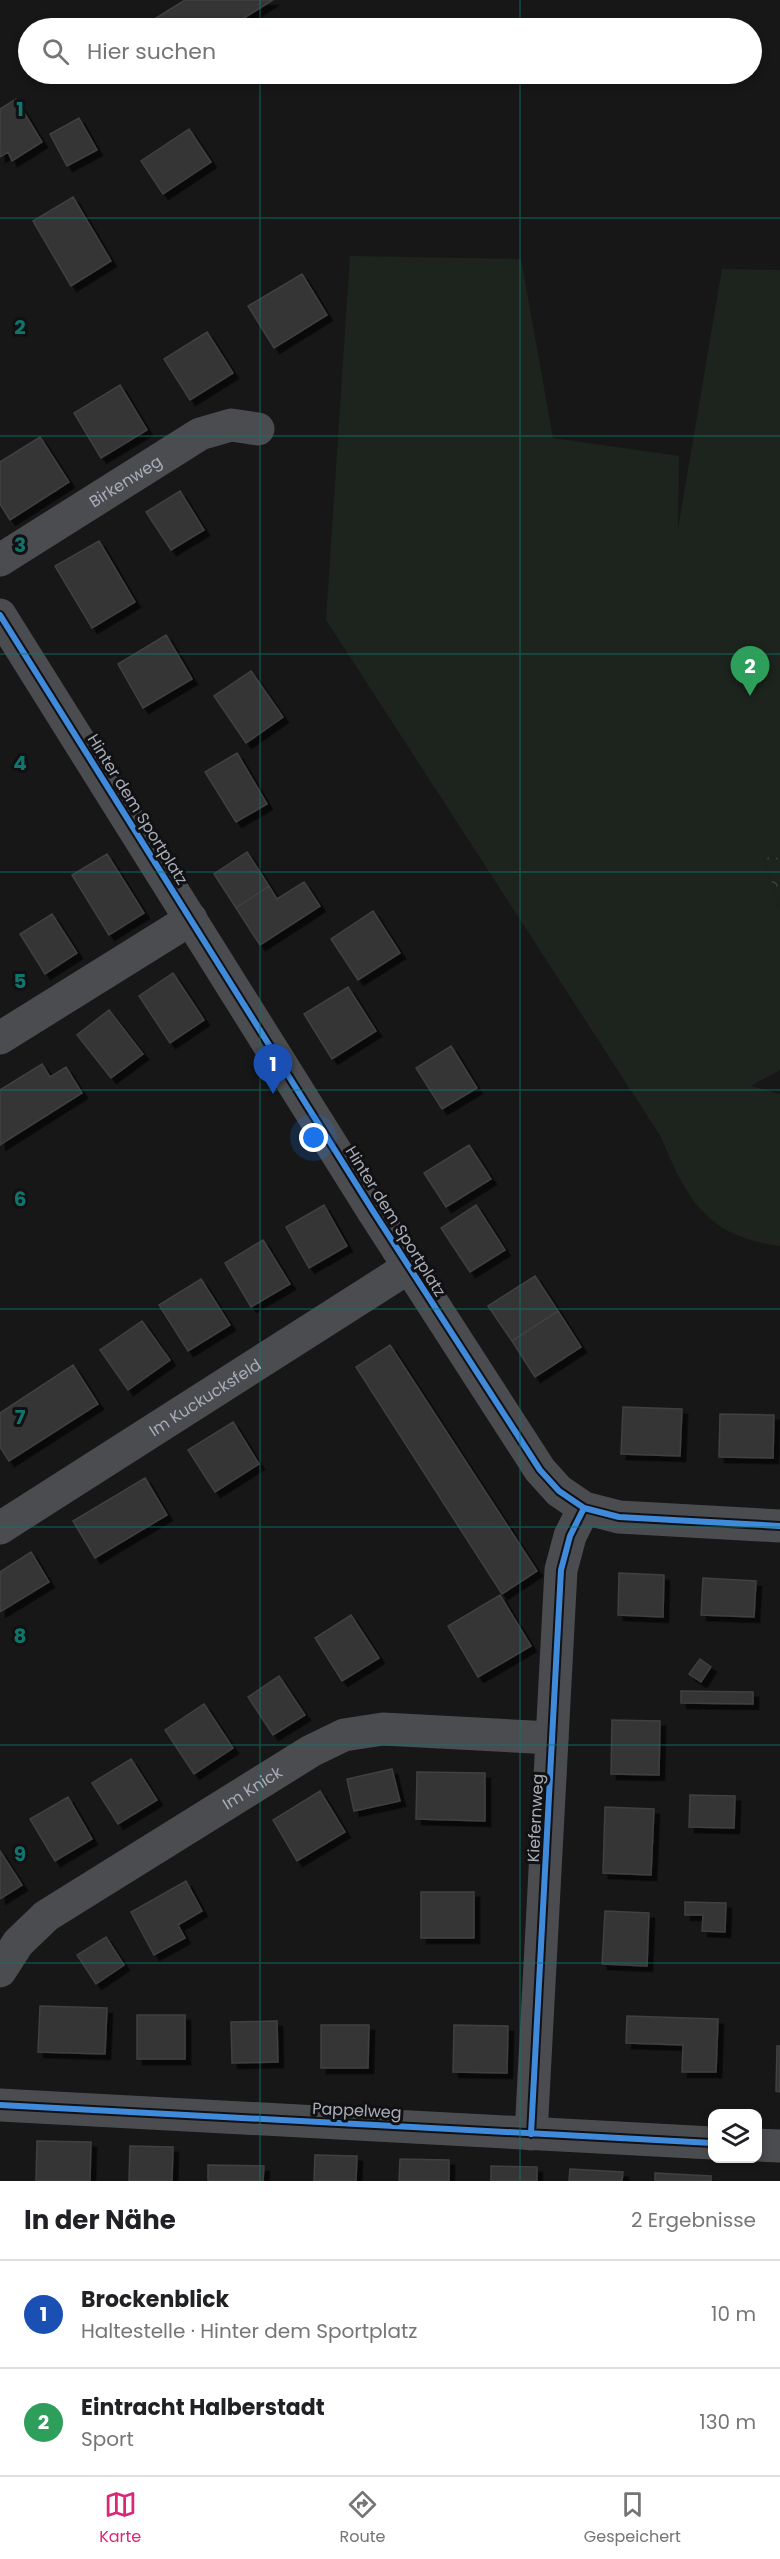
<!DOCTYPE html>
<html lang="de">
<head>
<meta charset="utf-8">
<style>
	body { margin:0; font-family:Poppins,sans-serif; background:#f6f6f6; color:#202124 }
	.controls { position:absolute; right:18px; bottom:18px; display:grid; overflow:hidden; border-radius:12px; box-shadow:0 3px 9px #0003 }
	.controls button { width:54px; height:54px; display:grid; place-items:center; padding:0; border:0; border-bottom:2px solid #e0e0e0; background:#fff; color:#202124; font:30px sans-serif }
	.you { position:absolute; left:314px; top:1138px; width:21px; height:21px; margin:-15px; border:4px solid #fff; border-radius:50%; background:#1a73e8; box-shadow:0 0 0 9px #1a73e833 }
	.badge { display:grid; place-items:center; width:39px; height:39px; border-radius:50%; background:#db2777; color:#fff; font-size:20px; font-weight:700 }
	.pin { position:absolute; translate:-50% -50px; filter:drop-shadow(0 2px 3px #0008) }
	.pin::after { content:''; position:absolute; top:32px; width:21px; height:18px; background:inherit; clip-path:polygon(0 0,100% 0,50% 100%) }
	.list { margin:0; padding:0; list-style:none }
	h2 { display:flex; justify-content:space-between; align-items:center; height:78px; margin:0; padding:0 24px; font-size:26px }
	h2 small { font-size:20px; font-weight:400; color:#757577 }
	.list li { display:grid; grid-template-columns:39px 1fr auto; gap:18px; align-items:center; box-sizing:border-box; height:108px; padding:0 24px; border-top:2px solid #e0e0e0 }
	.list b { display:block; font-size:22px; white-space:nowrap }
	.list p { margin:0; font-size:20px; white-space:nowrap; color:#757577 }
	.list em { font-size:20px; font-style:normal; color:#757577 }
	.icon { flex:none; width:33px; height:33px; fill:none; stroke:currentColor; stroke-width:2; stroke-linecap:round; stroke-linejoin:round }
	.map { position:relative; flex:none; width:780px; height:2181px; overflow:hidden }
	.search { position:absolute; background:#fff; box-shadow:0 3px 9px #0003; left:18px; right:18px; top:18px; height:66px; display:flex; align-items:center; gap:15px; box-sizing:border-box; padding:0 21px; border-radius:33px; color:#757577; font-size:22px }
	.sheet { height:294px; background:#fff }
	nav { display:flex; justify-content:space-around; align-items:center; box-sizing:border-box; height:84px; border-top:2px solid #e0e0e0; background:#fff; font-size:16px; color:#757577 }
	nav a { display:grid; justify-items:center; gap:3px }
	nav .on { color:#db2777 }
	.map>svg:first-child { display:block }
</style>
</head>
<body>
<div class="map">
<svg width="780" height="2181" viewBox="0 0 780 2181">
	<defs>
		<pattern id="forest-crowns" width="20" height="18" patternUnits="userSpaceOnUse" patternTransform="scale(1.5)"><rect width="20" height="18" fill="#1d241e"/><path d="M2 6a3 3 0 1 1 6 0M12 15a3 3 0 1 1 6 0" fill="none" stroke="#3b413d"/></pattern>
		<filter id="shadow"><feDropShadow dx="5.5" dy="5.5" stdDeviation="0" flood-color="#0009"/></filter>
	</defs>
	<rect width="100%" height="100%" fill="#171717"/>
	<path fill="#1d241e" d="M350 256 521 259 553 438 679 456 678 529 722 269 780 270V858L764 857 780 911V1070L751 1086 780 1094V1246C708 1237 687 1201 661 1137L326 620Z"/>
	<path fill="url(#forest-crowns)" d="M764 857 780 858V911Z"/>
	<path fill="#353536" stroke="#3f4043" stroke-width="1.5" filter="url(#shadow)" d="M185 0H273L228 28H140Z
		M16 99 42 142 12 161 8 152 0 157V109Z
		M79 118 97 150 67 166 50 134Z
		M189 129 211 162 163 194 141 161Z
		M73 197 111 261 71 286 33 221Z
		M302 274 327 315 274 348 248 306Z
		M207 332 233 373 190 400 164 359Z
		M120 385 147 430 101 458 74 413Z
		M40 437 69 482 10 520 0 504V462Z
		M180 491 204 530 171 550 146 512Z
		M99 541 135 602 92 628 55 566Z
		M166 635 192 679 143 708 118 664Z
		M251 671 283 717 246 743 214 696Z
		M237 753 267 804 236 822 205 772Z
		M247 852 269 886 236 908 214 874Z
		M107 854 144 913 109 935 72 875Z
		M304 882 320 906 260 945 236 908 269 886 277 899Z
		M373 911 400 953 358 980 331 939Z
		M52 914 77 953 45 974 20 934Z
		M173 973 204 1020 170 1043 139 996Z
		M348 987 376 1031 332 1059 304 1014Z
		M109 1010 143 1054 111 1078 77 1035Z
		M451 1046 477 1088 442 1109 416 1068Z
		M42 1064 50 1077 66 1067 82 1093 0 1145V1090Z
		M469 1145 491 1179 446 1207 424 1173Z
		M324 1205 347 1246 309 1268 286 1227Z
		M476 1205 505 1250 470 1272 441 1228Z
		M263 1240 290 1284 251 1307 225 1263Z
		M535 1276 558 1311 512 1341 488 1306Z
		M201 1279 230 1325 188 1351 159 1305Z
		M558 1311 581 1347 535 1377 512 1341Z
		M142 1321 170 1360 128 1390 100 1350Z
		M390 1345 537 1571 502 1594 356 1367Z
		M73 1365 98 1404 9 1461 0 1447V1413Z
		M623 1407 682 1409 680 1456 621 1454Z
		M720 1414 774 1415 773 1458 719 1457Z
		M233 1422 259 1464 215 1492 188 1450Z
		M145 1478 167 1515 95 1558 73 1521Z
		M31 1552 49 1582 0 1612V1572Z
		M619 1573 664 1575 663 1617 618 1615Z
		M703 1578 756 1581 754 1617 701 1615Z
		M500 1595 531 1646 478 1677 448 1626Z
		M351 1615 379 1658 342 1681 315 1638Z
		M700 1659 711 1667 701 1682 689 1674Z
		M279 1676 305 1715 273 1735 248 1697Z
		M681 1691 753 1692V1704L681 1703Z
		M204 1704 233 1748 194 1774 165 1730Z
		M612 1720 660 1721 659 1775 611 1774Z
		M131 1759 157 1800 118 1824 92 1783Z
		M392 1769 400 1801 354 1811 347 1779Z
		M417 1772 485 1773V1821L416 1819Z
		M320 1791 345 1832 297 1861 273 1820Z
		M690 1795 735 1796 734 1828 689 1827Z
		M68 1797 92 1839 55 1861 30 1819Z
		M605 1807 654 1809 651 1875 603 1873Z
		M0 1851 22 1885 0 1899Z
		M186 1881 202 1911 178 1925 185 1938 154 1955 131 1912Z
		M421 1892H474V1938H421Z
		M685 1902 726 1903 725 1932 702 1931 703 1915H685Z
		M605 1911 649 1913 647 1966 602 1964Z
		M106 1937 124 1965 96 1984 77 1955Z
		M40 2006 107 2008 105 2054 38 2052Z
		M137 2015H185V2059H137Z
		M627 2016 718 2019 716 2072H682L683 2045 626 2043Z
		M277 2021 278 2062 232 2063 231 2022Z
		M321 2025H369L368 2068H321Z
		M454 2025 508 2026 507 2073 453 2072Z
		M777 2046H780V2092L776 2091Z
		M37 2141 91 2142 90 2181H36Z
		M130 2146 173 2147 172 2181H129Z
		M315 2155 357 2156 356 2181H314Z
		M400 2159 449 2160V2181H399Z
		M208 2165 264 2166 263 2181H208Z
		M491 2166 537 2167V2181H491Z
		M570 2169 623 2172 622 2181H569Z
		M655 2173 711 2176V2181H655Z"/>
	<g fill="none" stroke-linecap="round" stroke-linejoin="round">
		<g stroke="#4b4c50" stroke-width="33">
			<path id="s1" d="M0 560 200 434 231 425 258 429"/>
			<path d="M0 615 373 1211 540 1470 559 1491 584 1508 619 1517 780 1526"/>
			<path d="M0 1038 191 919"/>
			<path id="s2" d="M0 1528 409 1267"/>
			<path id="s3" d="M0 1971 18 1943 46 1916 311 1751 344 1735 383 1729 552 1738"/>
			<path d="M0 2105 712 2143"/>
			<path d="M531 2134 561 1570 570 1536 584 1508"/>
			<path d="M758 2145 780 2146"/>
		</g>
		<defs>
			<path id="cycleway" d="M0 615 373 1211 540 1470 559 1491 584 1508 619 1517 780 1526
				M0 2105 712 2143
				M531 2134 561 1570 570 1536 584 1508"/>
		</defs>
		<use href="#cycleway" stroke="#111113" stroke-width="10"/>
		<use href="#cycleway" stroke="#408adc" stroke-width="6"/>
	</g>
	<path fill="none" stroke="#0f766e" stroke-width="1.5" stroke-opacity="0.55" d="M260 0V28M520 0V28M260 74V2181M520 74V2181M0 218H780M0 436H780M0 654H780M0 872H780M0 1090H780M0 1309H780M0 1527H780M0 1745H780M0 1963H780"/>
	<g text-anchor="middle" stroke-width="6" stroke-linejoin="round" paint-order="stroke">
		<g font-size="16" fill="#a8adb8" stroke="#111113">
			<text dy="6" stroke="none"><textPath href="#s1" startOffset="148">Birkenweg</textPath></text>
			<text transform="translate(138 809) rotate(58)" y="6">Hinter dem Sportplatz</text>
			<text transform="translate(396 1221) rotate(58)" y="6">Hinter dem Sportplatz</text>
			<text dy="6" stroke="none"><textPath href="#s2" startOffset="243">Im Kuckucksfeld</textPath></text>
			<text dy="6" stroke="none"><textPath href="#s3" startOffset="315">Im Knick</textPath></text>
			<text transform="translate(535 1818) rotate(-87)" y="6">Kiefernweg</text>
			<text transform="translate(357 2110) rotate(3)" y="6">Pappelweg</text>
		</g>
	</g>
	<g font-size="20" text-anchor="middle" font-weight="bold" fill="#0f766e" stroke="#111113" stroke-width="6" stroke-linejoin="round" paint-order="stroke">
		<text x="20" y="116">1</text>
		<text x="20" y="334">2</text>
		<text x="20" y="552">3</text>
		<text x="20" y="770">4</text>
		<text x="20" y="988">5</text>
		<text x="20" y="1206">6</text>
		<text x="20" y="1424">7</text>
		<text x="20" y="1643">8</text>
		<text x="20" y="1861">9</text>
	</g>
</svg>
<div class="controls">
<button><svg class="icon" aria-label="layers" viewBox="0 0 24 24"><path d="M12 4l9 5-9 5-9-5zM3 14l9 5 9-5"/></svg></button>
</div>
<div class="you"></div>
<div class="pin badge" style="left:273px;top:1094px;background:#1a4fb4">1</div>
<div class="pin badge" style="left:750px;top:696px;background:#2e9e5b">2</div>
<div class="search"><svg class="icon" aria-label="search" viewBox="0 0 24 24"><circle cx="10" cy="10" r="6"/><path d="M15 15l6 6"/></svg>Hier suchen</div>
</div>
<section class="sheet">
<h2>In der Nähe<small>2 Ergebnisse</small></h2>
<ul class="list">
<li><span class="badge" style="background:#1a4fb4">1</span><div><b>Brockenblick</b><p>Haltestelle · Hinter dem Sportplatz</p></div><em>10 m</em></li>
<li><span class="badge" style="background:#2e9e5b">2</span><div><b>Eintracht Halberstadt</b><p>Sport</p></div><em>130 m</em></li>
</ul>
</section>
<nav>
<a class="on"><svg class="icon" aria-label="map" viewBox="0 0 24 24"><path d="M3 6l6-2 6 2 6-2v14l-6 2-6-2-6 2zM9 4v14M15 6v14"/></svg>Karte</a>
<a><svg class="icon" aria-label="directions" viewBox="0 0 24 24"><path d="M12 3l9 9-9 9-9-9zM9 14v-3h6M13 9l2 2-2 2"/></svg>Route</a>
<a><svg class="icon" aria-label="saved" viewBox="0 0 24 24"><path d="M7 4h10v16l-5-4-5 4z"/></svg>Gespeichert</a>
</nav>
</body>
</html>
